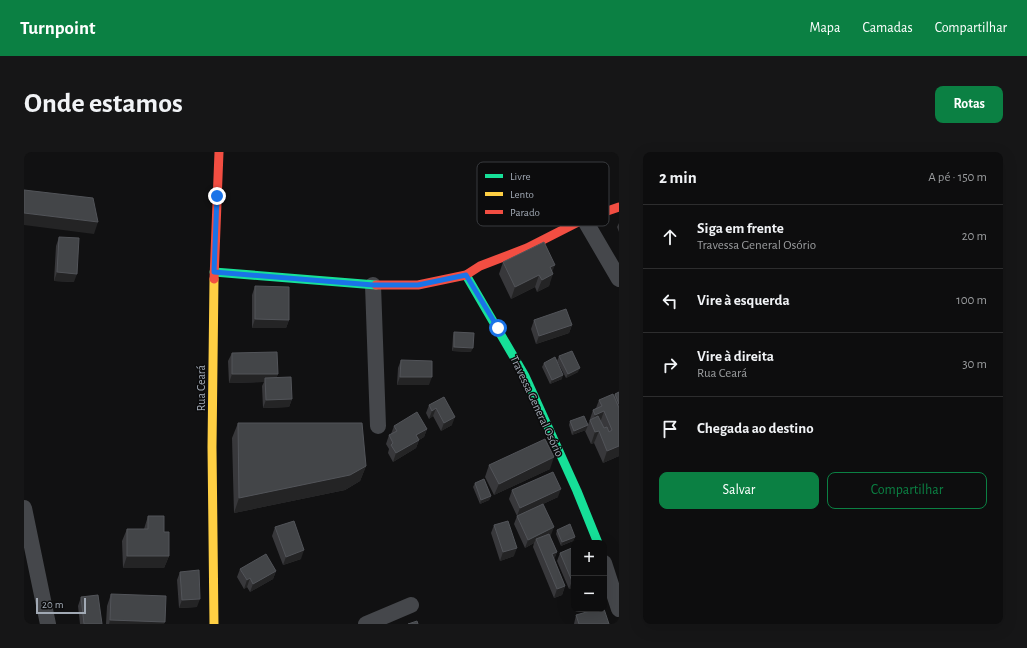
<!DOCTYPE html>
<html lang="pt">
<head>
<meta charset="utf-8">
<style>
	body { margin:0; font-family:"Alegreya Sans",sans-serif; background:#161617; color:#f1f3f6 }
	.controls { position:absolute; right:12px; bottom:12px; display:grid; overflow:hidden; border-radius:8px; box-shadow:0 4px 16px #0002 }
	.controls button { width:36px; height:36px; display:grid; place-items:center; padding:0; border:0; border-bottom:1px solid #2d2d2e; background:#0d0d0e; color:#f1f3f6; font:20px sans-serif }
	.scale { position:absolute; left:12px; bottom:10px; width:50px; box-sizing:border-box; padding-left:4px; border:2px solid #a1a9b4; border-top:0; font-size:11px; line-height:14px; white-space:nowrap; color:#a1a9b4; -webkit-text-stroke:3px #0c0c0d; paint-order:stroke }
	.stop { position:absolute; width:12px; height:12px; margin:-9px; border:3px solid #1a73e8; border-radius:50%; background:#fff }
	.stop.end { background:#1a73e8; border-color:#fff; box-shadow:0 1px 4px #0008 }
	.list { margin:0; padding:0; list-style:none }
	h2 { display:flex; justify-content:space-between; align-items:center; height:52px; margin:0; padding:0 16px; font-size:17px }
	h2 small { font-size:13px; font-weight:400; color:#9a9c9e }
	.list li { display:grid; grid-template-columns:26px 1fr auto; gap:12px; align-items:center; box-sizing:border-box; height:64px; padding:0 16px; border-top:1px solid #2d2d2e }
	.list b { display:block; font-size:15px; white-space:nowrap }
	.list p { margin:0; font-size:13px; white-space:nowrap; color:#9a9c9e }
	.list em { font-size:13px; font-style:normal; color:#9a9c9e }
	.actions { display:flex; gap:8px; padding:12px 16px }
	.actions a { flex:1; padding:9px 0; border:1px solid #0b8043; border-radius:8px; text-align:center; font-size:14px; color:#0b8043 }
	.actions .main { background:#0b8043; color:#fff }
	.icon { flex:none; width:22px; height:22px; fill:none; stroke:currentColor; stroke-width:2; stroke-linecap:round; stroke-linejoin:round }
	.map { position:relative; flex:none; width:595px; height:472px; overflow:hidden; border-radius:8px }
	header { display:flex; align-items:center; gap:24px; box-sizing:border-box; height:56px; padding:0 20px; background:#0b8043; color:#fff }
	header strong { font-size:19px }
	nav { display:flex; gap:22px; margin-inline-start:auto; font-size:14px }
	.intro { display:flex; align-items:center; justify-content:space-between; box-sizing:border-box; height:96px; padding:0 24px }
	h1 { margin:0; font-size:28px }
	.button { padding:10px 18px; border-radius:8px; background:#0b8043; color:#fff; font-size:14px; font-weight:700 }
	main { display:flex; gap:24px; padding:0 24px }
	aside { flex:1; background:#0d0d0e; border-radius:8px; box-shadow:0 4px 16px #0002 }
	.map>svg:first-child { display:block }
</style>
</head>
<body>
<header>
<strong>Turnpoint</strong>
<nav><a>Mapa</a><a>Camadas</a><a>Compartilhar</a></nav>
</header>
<div class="intro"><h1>Onde estamos</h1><a class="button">Rotas</a></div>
<main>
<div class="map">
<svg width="595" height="472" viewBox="0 0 595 472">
	<rect width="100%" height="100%" fill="#111112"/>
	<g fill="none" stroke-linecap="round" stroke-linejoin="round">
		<path stroke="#45474b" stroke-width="16" d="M560 67 595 127
			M349 133 354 274
			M0 356 24 472
			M580 411 595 457
			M342 472 387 453"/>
		<path stroke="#16e098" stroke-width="9" d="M190 120 352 133
			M442 123 501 224 553 339 574 391"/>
		<path stroke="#ffcf43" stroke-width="9" d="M190 472 188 295 190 127"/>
		<path stroke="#f24e42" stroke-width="9" d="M190 127 195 0
			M352 133H394L442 123 456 114 503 96 560 67 595 55"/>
	</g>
	<path fill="#38383b" d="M595 71V80L593 75Z
		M35 85 50 130 30 129 32 94Z
		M479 110 528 121 525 134 513 140 511 135 487 147 475 122Z
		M231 134 265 168 262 176H228V143Z
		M510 168 548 173 545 181 512 192 507 177Z
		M430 180 447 200 428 199 429 184Z
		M208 201 254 222 252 226 268 247 265 255 239 256 238 234 240 230 205 231 204 209Z
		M535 204 554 220 542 226 533 209Z
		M377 208 405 233H373L374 216Z
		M520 211 538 227 526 232 518 215Z
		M595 240V304L579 311 570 291 567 292 561 279 562 278 548 283 545 273 546 269 564 273 569 258 572 256 575 248 590 244 591 242Z
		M420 245 428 273 417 279 409 264 405 267 402 261 405 253Z
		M214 271 342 314 336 329 321 338 210 361 208 286Z
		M370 274 403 277 400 285 395 288 392 296 369 310 364 301 365 297 362 292 365 283 367 282Z
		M465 313 526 317 470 343 461 325Z
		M451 331 467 344 465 348 456 352 449 335Z
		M488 338 534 345 519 352 527 383 526 384 533 400 530 407 541 434 538 443 530 446 509 395 510 391 501 396 490 372 493 364 485 347Z
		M124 364 140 380 145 404 140 416H99L98 389 103 377H120Z
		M470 373 490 404 476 409 467 381Z
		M251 375 277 407 259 413 248 384Z
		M533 378 551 385 549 389 537 394 532 382Z
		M550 395V435L545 437 533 409 536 401Z
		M216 417 252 419 249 427 226 440 223 435 220 437 213 425Z
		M156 420 173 455 155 456 153 428Z
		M87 442 140 472H82L83 454Z
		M57 445 78 472H56L54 454Z
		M552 463 585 472H550Z"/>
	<path fill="#242425" d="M0 61 74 70 70 82 0 73Z
		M531 113 527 123 529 122 525 134 513 140 518 128 526 115Z
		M33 120 53 122 50 130 30 129Z
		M515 123 511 135 487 147 491 135Z
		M231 167 265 168 262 176H228Z
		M548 173 545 181 512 192 515 184Z
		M430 195 449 196 447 200 428 199Z
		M556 216 554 220 542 226 544 222Z
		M208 222H254L251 230 241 226 240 230 205 231Z
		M539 223 538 227 526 232 528 228Z
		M376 225H408L405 233H373Z
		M268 247 265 255 239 256 242 248Z
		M412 256 409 264 405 267 408 259Z
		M580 259 576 271 568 272 571 263Z
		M431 265 428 273 417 279 420 271Z
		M564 273 562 278 548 283 550 279Z
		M403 277 400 285 395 288 392 296 369 310 372 301 392 283Z
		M575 279 570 291 567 292 571 280Z
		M595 294V304L579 311 583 299Z
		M530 305 526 317 470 343 475 332Z
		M342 314 336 329 321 338 210 361 215 346Z
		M537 337 534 345 493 364 496 356Z
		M467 344 465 348 456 352 457 348Z
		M530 375 527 383 513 390 512 387 510 391 501 396 504 388Z
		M551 385 549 389 537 394 538 390Z
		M493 396 490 404 476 409 479 400Z
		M280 398 277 407 259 413 262 405Z
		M533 400 530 408 528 402Z
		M103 404H145L140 416H99Z
		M252 419 249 427 226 440 229 432Z
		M226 426 223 435 220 437 223 428Z
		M550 428V435L545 437 548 429Z
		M541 434 538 443 530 446 533 437Z
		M176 447 173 455 155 456 158 448Z
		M86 468 141 470 140 472H85Z"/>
	<path fill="#434548" stroke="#525459" d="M0 38 69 46 74 70 0 61Z
		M35 85 55 86 53 122 33 120Z
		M520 90 531 113 526 115 529 122 518 128 515 123 491 135 479 110Z
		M231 134 265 135V168L231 167Z
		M542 157 548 173 515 184 510 168Z
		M430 180 450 181 449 196 430 195Z
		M548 199 556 216 544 222 535 204Z
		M253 200 254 222H208V201Z
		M531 205 539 223 528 228 520 211Z
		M377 208 408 209V225H376Z
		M267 225 268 247 242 248 241 226Z
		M595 240V252L591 242Z
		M589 242 595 256V294L583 299 575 279 571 280 566 268 574 264 580 276 583 275 585 280 588 278 580 259 571 263 569 258 578 254 575 248Z
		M420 245 431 265 420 271 412 256 408 259 405 253Z
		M393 260 403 277 392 283 395 288 372 301 367 293 369 291 365 283 373 279 370 274Z
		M560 264 564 273 550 279 546 269Z
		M214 271H338L342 314 326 323 215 346Z
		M521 287 530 305 475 332 465 313Z
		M529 320 537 337 496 356 488 338Z
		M460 327 467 344 457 348 451 331Z
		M519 352 530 375 504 388 493 364Z
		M124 364H140V380H145V404H103V377H124Z
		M270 369 280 398 262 405 251 375Z
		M484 369 493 396 479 400 470 373Z
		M546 372 551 385 538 390 533 378Z
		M525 382 533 400 528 402 541 434 533 437 512 387Z
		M564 389 565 391H559Z
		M550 395V428L548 429 536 401Z
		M242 402 252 419 229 432 226 426 223 428 216 417Z
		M175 418 176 447 158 448 156 420Z
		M87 442 142 444 141 470 86 468Z
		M74 443 78 472H60L57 445Z
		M573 457H580L585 472H555L552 463Z
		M393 469 394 472H384Z"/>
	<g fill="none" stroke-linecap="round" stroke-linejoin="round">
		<path stroke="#1a73e8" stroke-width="5" d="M193 44 190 120 349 133H394L442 123 474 176"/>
	</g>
	<g text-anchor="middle" stroke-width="3" stroke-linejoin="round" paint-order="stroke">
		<g font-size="12" fill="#a1a9b4" stroke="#0c0c0d">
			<text transform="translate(177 236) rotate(-90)" y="4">Rua Ceará</text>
			<text transform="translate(513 254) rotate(65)" y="4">Travessa General Osório</text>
		</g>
	</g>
	<rect x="453" y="10" width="132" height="64" rx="6" fill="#0c0c0d" stroke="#393b3f" stroke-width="1"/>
	<rect x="461" y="22" width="18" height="4" fill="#16e098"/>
	<rect x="461" y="40" width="18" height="4" fill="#ffcf43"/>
	<rect x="461" y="58" width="18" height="4" fill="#f24e42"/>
	<g font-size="11" fill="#a1a9b4">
		<text x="486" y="28">Livre</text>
		<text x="486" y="46">Lento</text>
		<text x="486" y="64">Parado</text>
	</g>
</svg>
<div class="controls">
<button>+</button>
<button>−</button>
</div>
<div class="scale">20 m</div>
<div class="stop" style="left:474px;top:176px"></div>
<div class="stop end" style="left:193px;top:44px"></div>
</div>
<aside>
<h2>2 min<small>A pé · 150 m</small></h2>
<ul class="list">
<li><svg class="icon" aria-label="ahead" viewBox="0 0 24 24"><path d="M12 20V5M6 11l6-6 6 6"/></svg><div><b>Siga em frente</b><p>Travessa General Osório</p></div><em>20 m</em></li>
<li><svg class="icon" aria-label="left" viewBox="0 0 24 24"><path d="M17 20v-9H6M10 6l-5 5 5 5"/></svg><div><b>Vire à esquerda</b></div><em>100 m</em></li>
<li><svg class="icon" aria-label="right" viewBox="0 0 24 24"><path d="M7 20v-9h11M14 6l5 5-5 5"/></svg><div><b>Vire à direita</b><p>Rua Ceará</p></div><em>30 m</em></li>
<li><svg class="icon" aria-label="arrive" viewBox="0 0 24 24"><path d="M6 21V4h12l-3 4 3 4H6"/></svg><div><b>Chegada ao destino</b></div></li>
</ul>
<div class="actions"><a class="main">Salvar</a><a>Compartilhar</a></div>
</aside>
</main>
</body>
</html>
